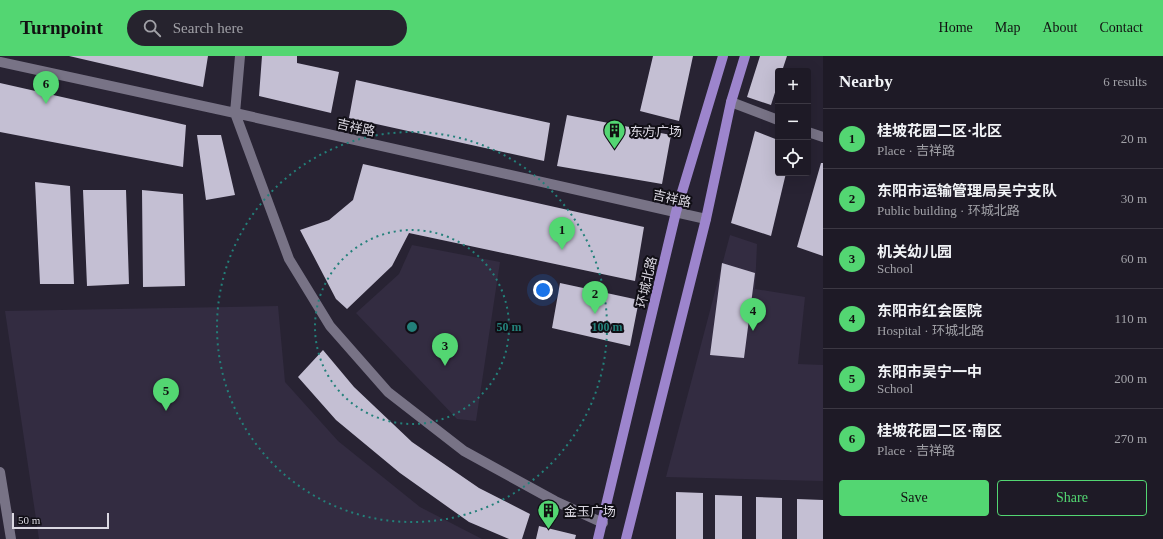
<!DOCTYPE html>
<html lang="en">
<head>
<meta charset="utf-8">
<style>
	body { margin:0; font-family:"Times New Roman","Noto Sans SC",serif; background:#26232e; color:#f1f3f6 }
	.controls { position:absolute; right:12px; top:12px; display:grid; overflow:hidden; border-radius:4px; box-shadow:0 4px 16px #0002 }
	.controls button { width:36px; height:36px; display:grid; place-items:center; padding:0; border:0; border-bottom:1px solid #3c3843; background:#1e1a26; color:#f1f3f6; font:20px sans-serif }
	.scale { position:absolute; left:12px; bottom:10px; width:97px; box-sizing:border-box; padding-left:4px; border:2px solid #dbd8e2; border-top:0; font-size:11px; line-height:14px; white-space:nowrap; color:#dbd8e2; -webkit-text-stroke:3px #100e15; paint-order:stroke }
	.you { position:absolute; left:543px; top:234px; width:14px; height:14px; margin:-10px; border:3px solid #fff; border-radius:50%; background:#1a73e8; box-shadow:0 0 0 6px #1a73e833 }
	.badge { display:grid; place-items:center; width:26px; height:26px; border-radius:50%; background:#53d672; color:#111; font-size:13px; font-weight:700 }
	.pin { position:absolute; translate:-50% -33px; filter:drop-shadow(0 1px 2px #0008) }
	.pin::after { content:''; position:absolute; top:21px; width:14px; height:12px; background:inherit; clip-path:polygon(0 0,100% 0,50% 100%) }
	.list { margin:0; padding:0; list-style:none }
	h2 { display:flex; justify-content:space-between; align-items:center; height:52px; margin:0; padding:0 16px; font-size:17px }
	h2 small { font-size:13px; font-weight:400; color:#a1a1a7 }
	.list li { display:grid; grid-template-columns:26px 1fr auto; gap:12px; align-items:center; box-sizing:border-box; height:60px; padding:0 16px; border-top:1px solid #3c3843 }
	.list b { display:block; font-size:15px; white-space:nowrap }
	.list p { margin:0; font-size:13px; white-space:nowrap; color:#a1a1a7 }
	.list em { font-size:13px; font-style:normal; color:#a1a1a7 }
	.actions { display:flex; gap:8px; padding:12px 16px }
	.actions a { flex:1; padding:9px 0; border:1px solid #53d672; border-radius:4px; text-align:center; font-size:14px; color:#53d672 }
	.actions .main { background:#53d672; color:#111 }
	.icon { flex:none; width:22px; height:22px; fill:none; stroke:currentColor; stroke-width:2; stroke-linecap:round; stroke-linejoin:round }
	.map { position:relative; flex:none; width:823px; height:483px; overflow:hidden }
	header { display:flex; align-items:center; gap:24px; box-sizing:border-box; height:56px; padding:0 20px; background:#53d672; color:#111 }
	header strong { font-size:19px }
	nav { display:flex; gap:22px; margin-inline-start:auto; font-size:14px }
	.search { width:280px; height:36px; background:#26232e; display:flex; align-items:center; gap:10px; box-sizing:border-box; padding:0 14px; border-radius:22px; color:#a1a1a7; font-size:15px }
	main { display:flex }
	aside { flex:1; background:#1e1a26 }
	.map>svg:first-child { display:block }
</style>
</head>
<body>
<header>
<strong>Turnpoint</strong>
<div class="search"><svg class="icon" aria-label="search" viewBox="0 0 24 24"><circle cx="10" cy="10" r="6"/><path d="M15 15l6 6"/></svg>Search here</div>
<nav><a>Home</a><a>Map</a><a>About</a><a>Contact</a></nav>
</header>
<main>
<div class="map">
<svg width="823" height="483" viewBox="0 0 823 483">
	<rect width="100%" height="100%" fill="#282333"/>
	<path fill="#332c41" d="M730 179 757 188 755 233 805 241 798 308 823 309V425L666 421Z
		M412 189 500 206 476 365 457 363 356 257 399 218Z
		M278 250 285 326 338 385 420 451 482 483H39L5 255Z"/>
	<path fill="#c4bfd3" d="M69 0H208L203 31Z
		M262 0H297V7L339 16 331 57 259 40Z
		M653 0H693L679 65 640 55Z
		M760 0H787L782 15H778V27L771 49 747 41Z
		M356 24 550 67 544 105 349 62Z
		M0 27 186 69 183 111 0 76Z
		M567 59 671 79 662 128 557 110Z
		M755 75 778 84V117H786L771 180 731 167Z
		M197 79H221L235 139 206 144Z
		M821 107H823V200L797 191Z
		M363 108 644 171 635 225 409 177 392 210 347 253 336 243 300 174 329 164 353 144Z
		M35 126 70 130 74 228H40Z
		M83 134H126L129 228 87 230Z
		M142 134 183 138 185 230 143 231Z
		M722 207 755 217 744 302 710 299Z
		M560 227 639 244 630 290 552 272Z
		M323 294 354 331 412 386 479 432 530 458 522 483H509L469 466 400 417 336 364 298 321Z
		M676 436 703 437V483H676Z
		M715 439 742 440V483H715Z
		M756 441 782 442V483H756Z
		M797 443 823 444V483H797Z
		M539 470 576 479 575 483H536Z"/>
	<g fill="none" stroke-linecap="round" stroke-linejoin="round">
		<path stroke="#787386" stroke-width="10" d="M240 0 235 57 289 203 330 270 388 336 464 395 555 445 603 467
			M0 6 235 57 706 163
			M731 46 778 64
			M808 76 823 81
			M0 416 11 483"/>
		<path stroke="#9d85cd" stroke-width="10" d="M598 483 676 156 723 0
			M626 483 706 163 731 46 745 0"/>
	</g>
	<g fill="none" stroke="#23807a" stroke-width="2" stroke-dasharray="2 4">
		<circle cx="412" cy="271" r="97"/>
		<circle cx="412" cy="271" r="195"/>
	</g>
	<defs>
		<symbol id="building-pin" viewBox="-11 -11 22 30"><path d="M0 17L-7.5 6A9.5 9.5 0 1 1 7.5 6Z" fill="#53d672" stroke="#100e15"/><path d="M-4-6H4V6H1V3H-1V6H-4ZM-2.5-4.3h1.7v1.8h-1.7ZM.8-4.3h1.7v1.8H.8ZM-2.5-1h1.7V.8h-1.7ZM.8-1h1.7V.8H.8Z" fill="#111"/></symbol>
	</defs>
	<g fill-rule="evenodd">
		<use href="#building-pin" x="602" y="62" width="25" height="34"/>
		<use href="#building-pin" x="536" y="442" width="25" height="34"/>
	</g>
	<g text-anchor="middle" stroke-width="4" stroke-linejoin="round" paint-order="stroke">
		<g font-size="13" fill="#dbd8e2" stroke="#100e15">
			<text transform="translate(356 71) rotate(13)" y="5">吉祥路</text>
			<text transform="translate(672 142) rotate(13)" y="5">吉祥路</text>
			<text transform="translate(646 226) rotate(-77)" y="5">环城北路</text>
		</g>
		<g font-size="13" fill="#dbd8e2" stroke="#100e15" text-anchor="start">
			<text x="630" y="80">东方广场</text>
			<text x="564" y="460">金玉广场</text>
		</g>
	</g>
	<circle cx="412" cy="271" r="6" fill="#23807a" stroke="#100e15" stroke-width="2"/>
	<g font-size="12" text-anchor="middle" font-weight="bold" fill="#23807a" stroke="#100e15" stroke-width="4" stroke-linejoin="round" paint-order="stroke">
		<text x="509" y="275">50 m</text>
		<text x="607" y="275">100 m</text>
	</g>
</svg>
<div class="controls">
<button>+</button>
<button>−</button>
<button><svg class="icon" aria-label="locate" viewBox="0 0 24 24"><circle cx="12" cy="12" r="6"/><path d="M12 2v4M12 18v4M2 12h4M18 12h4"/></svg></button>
</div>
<div class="scale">50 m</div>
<div class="you"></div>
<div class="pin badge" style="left:562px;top:194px">1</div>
<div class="pin badge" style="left:595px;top:258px">2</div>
<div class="pin badge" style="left:445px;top:310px">3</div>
<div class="pin badge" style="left:753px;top:275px">4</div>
<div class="pin badge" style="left:166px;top:355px">5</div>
<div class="pin badge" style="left:46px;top:48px">6</div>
</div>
<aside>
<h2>Nearby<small>6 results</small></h2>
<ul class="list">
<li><span class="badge">1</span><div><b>桂坡花园二区·北区</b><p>Place · 吉祥路</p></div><em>20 m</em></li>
<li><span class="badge">2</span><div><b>东阳市运输管理局吴宁支队</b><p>Public building · 环城北路</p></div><em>30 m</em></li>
<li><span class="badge">3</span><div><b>机关幼儿园</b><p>School</p></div><em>60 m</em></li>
<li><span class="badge">4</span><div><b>东阳市红会医院</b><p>Hospital · 环城北路</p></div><em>110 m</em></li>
<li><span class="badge">5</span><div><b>东阳市吴宁一中</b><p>School</p></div><em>200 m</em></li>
<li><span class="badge">6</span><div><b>桂坡花园二区·南区</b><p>Place · 吉祥路</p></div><em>270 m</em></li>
</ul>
<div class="actions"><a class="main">Save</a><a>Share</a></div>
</aside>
</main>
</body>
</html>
